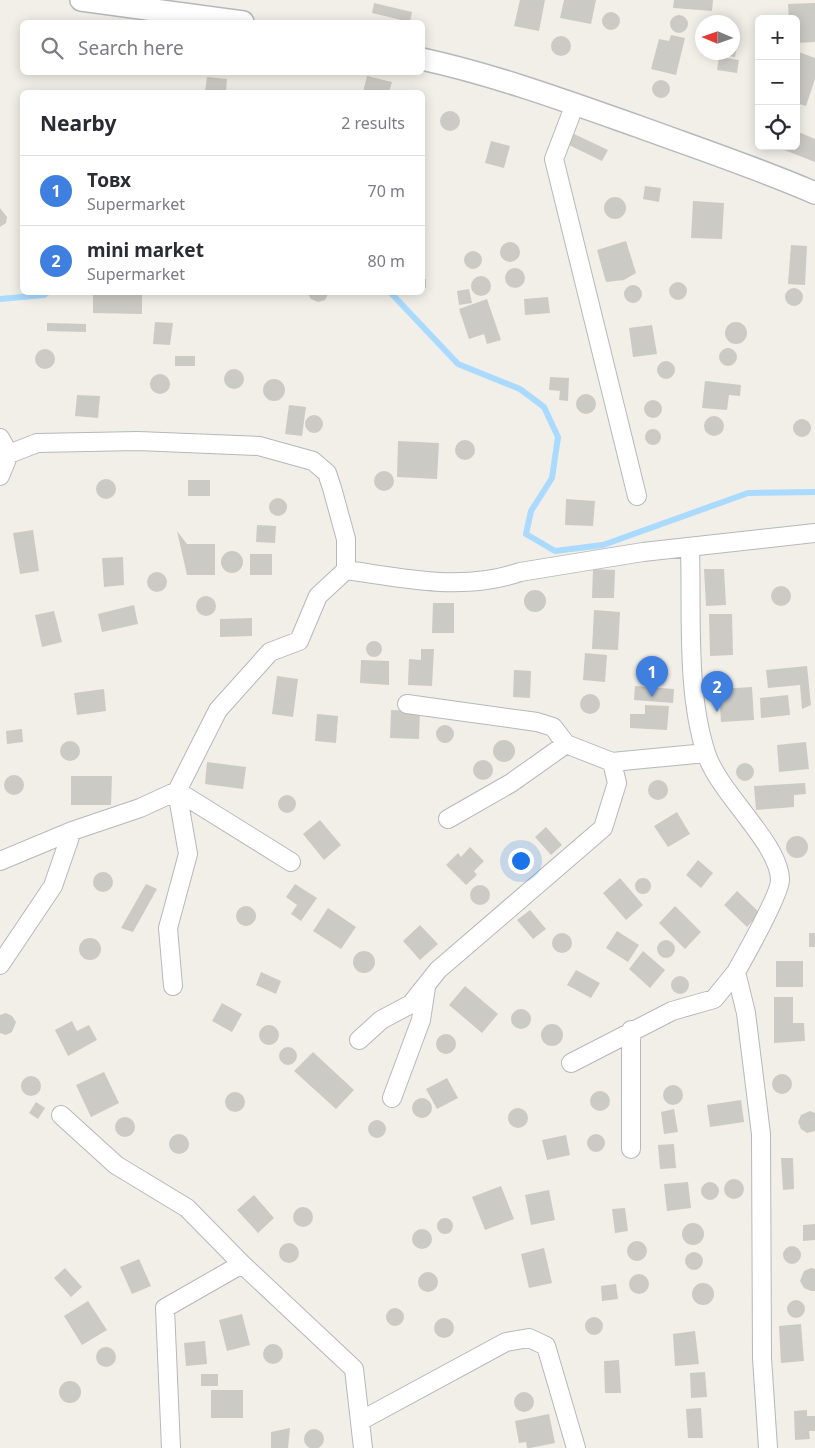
<!DOCTYPE html>
<html lang="en">
<head>
<meta charset="utf-8">
<style>
	body { margin:0; font-family:"Noto Sans",sans-serif; background:#f2f2f3; color:#2b2b33 }
	.controls { position:absolute; right:15px; top:15px; display:grid; overflow:hidden; border-radius:8px; box-shadow:0 2px 12px #0003 }
	.controls button { width:45px; height:45px; display:grid; place-items:center; padding:0; border:0; border-bottom:1px solid #e1e1e2; background:#fff; color:#2b2b33; font:25px sans-serif }
	.compass { position:absolute; left:695px; top:15px; width:45px; height:45px; border-radius:50%; background:#fff; box-shadow:0 2px 12px #0003; rotate:272deg }
	.you { position:absolute; left:520px; top:860px; width:18px; height:18px; margin:-12px; border:4px solid #fff; border-radius:50%; background:#1a73e8; box-shadow:0 0 0 8px #1a73e833 }
	.badge { display:grid; place-items:center; width:32px; height:32px; border-radius:50%; background:#ea4335; color:#fff; font-size:16px; font-weight:700 }
	.pin { position:absolute; translate:-50% -41px; filter:drop-shadow(0 1px 2px #0008) }
	.pin::after { content:''; position:absolute; top:26px; width:18px; height:15px; background:inherit; clip-path:polygon(0 0,100% 0,50% 100%) }
	.list { margin:0; padding:0; list-style:none }
	h2 { display:flex; justify-content:space-between; align-items:center; height:65px; margin:0; padding:0 20px; font-size:21px }
	h2 small { font-size:16px; font-weight:400; color:#7c7c81 }
	.list li { display:grid; grid-template-columns:32px 1fr auto; gap:15px; align-items:center; box-sizing:border-box; height:70px; padding:0 20px; border-top:1px solid #e1e1e2 }
	.list b { display:block; font-size:19px; white-space:nowrap }
	.list p { margin:0; font-size:16px; white-space:nowrap; color:#7c7c81 }
	.list em { font-size:16px; font-style:normal; color:#7c7c81 }
	.icon { flex:none; width:28px; height:28px; fill:none; stroke:currentColor; stroke-width:2; stroke-linecap:round; stroke-linejoin:round }
	.map { position:relative; flex:none; width:815px; height:1448px; overflow:hidden }
	.search { position:absolute; background:#fff; box-shadow:0 2px 12px #0003; left:20px; top:20px; width:405px; height:55px; display:flex; align-items:center; gap:12px; box-sizing:border-box; padding:0 18px; border-radius:8px; color:#7c7c81; font-size:19px }
	.panel { position:absolute; background:#fff; box-shadow:0 2px 12px #0003; left:20px; top:90px; width:405px; height:205px; border-radius:8px }
	.map>svg:first-child { display:block }
</style>
</head>
<body>
<div class="map">
<svg width="815" height="1448" viewBox="0 0 815 1448">
	<rect width="100%" height="100%" fill="#f1efe8"/>
	<g fill="none" stroke-linecap="round" stroke-linejoin="round">
		<path stroke="#aadaff" stroke-width="6" d="M390 292 458 364 520 389 544 407 558 437 552 478 531 511 526 534 555 551 603 545 748 493 815 492
			M0 299 44 295 48 292"/>
	</g>
	<path fill="#cccac5" d="M520 0H545L539 31 514 26Z
		M564 0H596L591 24 560 18Z
		M674 0H713L712 11 673 8Z
		M374 3 412 12 410 22 372 13Z
		M815 3V42L796 43V19H789L788 4Z
		M602 21a9 9 0 1 1 18 0a9 9 0 1 1-18 0Z
		M670 24a9 9 0 1 1 18 0a9 9 0 1 1-18 0Z
		M671 35 685 38 676 75 651 69 659 39 669 41Z
		M551 46a10 10 0 1 1 20 0a10 10 0 1 1-20 0Z
		M732 46H737L735 57 723 55V52H732Z
		M796 51 815 58V79L806 106 796 103Z
		M719 57 739 60 737 73 717 70Z
		M367 76 392 82 389 92H363Z
		M207 77 227 79 226 92H205Z
		M652 89a9 9 0 1 1 18 0a9 9 0 1 1-18 0Z
		M440 121a10 10 0 1 1 20 0a10 10 0 1 1-20 0Z
		M796 131 815 139V162L774 146H796Z
		M574 134 608 150 602 161 569 145Z
		M491 141 510 146 504 168 485 163Z
		M645 186 661 188 659 202 643 199Z
		M604 208a11 11 0 1 1 22 0a11 11 0 1 1-22 0Z
		M693 201 724 203 722 239 691 238Z
		M0 208 7 217 6 223 0 227Z
		M626 241 636 273 624 280 606 282 597 250Z
		M500 252a10 10 0 1 1 20 0a10 10 0 1 1-20 0Z
		M791 245 807 246 805 285 788 284Z
		M464 260a9 9 0 1 1 18 0a9 9 0 1 1-18 0Z
		M505 278a10 10 0 1 1 20 0a10 10 0 1 1-20 0Z
		M471 286a10 10 0 1 1 20 0a10 10 0 1 1-20 0Z
		M422 279H426V288H422Z
		M669 291a9 9 0 1 1 18 0a9 9 0 1 1-18 0Z
		M624 294a9 9 0 1 1 18 0a9 9 0 1 1-18 0Z
		M785 297a9 9 0 1 1 18 0a9 9 0 1 1-18 0Z
		M469 289 472 303 459 305 457 291Z
		M307 292H329L325 300 318 302 311 299Z
		M93 293 142 294V314L93 313Z
		M548 297 550 313 525 315 524 299Z
		M487 299 501 340 487 344 484 334 469 339 459 309Z
		M155 322 173 323 170 345 153 344Z
		M725 333a11 11 0 1 1 22 0a11 11 0 1 1-22 0Z
		M47 323 86 324V332L47 331Z
		M652 325 657 354 633 357 629 328Z
		M719 357a9 9 0 1 1 18 0a9 9 0 1 1-18 0Z
		M35 359a10 10 0 1 1 20 0a10 10 0 1 1-20 0Z
		M175 356H195V366H175Z
		M657 370a9 9 0 1 1 18 0a9 9 0 1 1-18 0Z
		M224 379a10 10 0 1 1 20 0a10 10 0 1 1-20 0Z
		M150 384a10 10 0 1 1 20 0a10 10 0 1 1-20 0Z
		M550 377 569 378 568 401 559 400 560 391 549 390Z
		M263 390a11 11 0 1 1 22 0a11 11 0 1 1-22 0Z
		M705 381 741 385 740 396 729 395 727 410 702 408Z
		M576 404a10 10 0 1 1 20 0a10 10 0 1 1-20 0Z
		M77 395 100 396 98 418 75 416Z
		M644 409a9 9 0 1 1 18 0a9 9 0 1 1-18 0Z
		M289 405 306 407 302 436 285 434Z
		M305 424a9 9 0 1 1 18 0a9 9 0 1 1-18 0Z
		M704 426a10 10 0 1 1 20 0a10 10 0 1 1-20 0Z
		M793 428a9 9 0 1 1 18 0a9 9 0 1 1-18 0Z
		M645 437a8 8 0 1 1 16 0a8 8 0 1 1-16 0Z
		M455 450a10 10 0 1 1 20 0a10 10 0 1 1-20 0Z
		M398 441 439 443 437 479 397 477Z
		M374 481a10 10 0 1 1 20 0a10 10 0 1 1-20 0Z
		M96 489a10 10 0 1 1 20 0a10 10 0 1 1-20 0Z
		M188 480H210V496H188Z
		M269 507a9 9 0 1 1 18 0a9 9 0 1 1-18 0Z
		M566 499 595 501 593 526 565 525Z
		M257 525 276 526 275 543 256 542Z
		M33 530 39 571 20 574 13 533Z
		M177 531 187 544H215V575H187Z
		M221 562a11 11 0 1 1 22 0a11 11 0 1 1-22 0Z
		M250 554H272V575H250Z
		M123 557 124 585 104 587 102 558Z
		M593 569 615 570 614 598H592Z
		M704 569H724L726 605 706 606Z
		M147 582a10 10 0 1 1 20 0a10 10 0 1 1-20 0Z
		M771 596a10 10 0 1 1 20 0a10 10 0 1 1-20 0Z
		M524 601a11 11 0 1 1 22 0a11 11 0 1 1-22 0Z
		M196 606a10 10 0 1 1 20 0a10 10 0 1 1-20 0Z
		M433 603H454V633H432Z
		M134 605 138 624 102 632 98 614Z
		M594 610 620 612 618 650 592 649Z
		M54 611 62 642 42 647 35 615Z
		M709 614H732L733 655 710 656Z
		M252 618V636L220 637V619Z
		M366 649a8 8 0 1 1 16 0a8 8 0 1 1-16 0Z
		M421 649H434L432 686 408 685 409 659 421 660Z
		M585 653 607 655 605 682 583 680Z
		M361 660 389 661V685L360 683Z
		M807 666 811 705 802 709 800 685 768 688 766 670Z
		M514 670 531 671 530 698 513 697Z
		M277 676 298 679 293 717 272 714Z
		M635 686 674 689 673 703 634 700Z
		M752 687 754 720 721 722 719 689Z
		M104 689 106 711 77 715 74 693Z
		M580 704a10 10 0 1 1 20 0a10 10 0 1 1-20 0Z
		M788 695 790 715 761 718 760 698Z
		M645 705 669 706 667 730 630 728V714H645Z
		M391 710 420 711 419 739 390 738Z
		M317 714 338 716 336 743 315 741Z
		M436 734a9 9 0 1 1 18 0a9 9 0 1 1-18 0Z
		M22 729 23 742 7 744 6 731Z
		M493 751a11 11 0 1 1 22 0a11 11 0 1 1-22 0Z
		M60 751a10 10 0 1 1 20 0a10 10 0 1 1-20 0Z
		M806 742 809 769 779 772 777 745Z
		M473 770a10 10 0 1 1 20 0a10 10 0 1 1-20 0Z
		M207 762 246 767 243 789 205 784Z
		M736 772a9 9 0 1 1 18 0a9 9 0 1 1-18 0Z
		M4 785a10 10 0 1 1 20 0a10 10 0 1 1-20 0Z
		M71 776H112L111 805H71Z
		M648 790a10 10 0 1 1 20 0a10 10 0 1 1-20 0Z
		M805 783 806 794 794 795V807L756 810 754 786Z
		M278 804a9 9 0 1 1 18 0a9 9 0 1 1-18 0Z
		M677 812 690 834 668 847 654 826Z
		M320 820 341 845 324 860 303 834Z
		M546 827 562 845 551 855 535 837Z
		M786 847a11 11 0 1 1 22 0a11 11 0 1 1-22 0Z
		M470 847 484 861 474 871 477 875 466 885 446 865 458 853 461 857Z
		M698 860 713 873 701 888 686 875Z
		M93 882a10 10 0 1 1 20 0a10 10 0 1 1-20 0Z
		M635 886a8 8 0 1 1 16 0a8 8 0 1 1-16 0Z
		M620 878 643 905 626 920 603 893Z
		M146 884 157 889 133 932 121 928Z
		M295 884 317 898 301 921 291 914 297 905 286 897Z
		M470 895a10 10 0 1 1 20 0a10 10 0 1 1-20 0Z
		M737 891 760 913 747 927 724 905Z
		M675 906 701 932 685 949 659 923Z
		M236 916a10 10 0 1 1 20 0a10 10 0 1 1-20 0Z
		M328 908 356 927 341 949 313 931Z
		M530 910 546 929 533 939 517 920Z
		M420 925 438 944 420 960 403 941Z
		M617 931 639 945 628 962 606 948Z
		M552 943a10 10 0 1 1 20 0a10 10 0 1 1-20 0Z
		M809 933H815V947H809Z
		M79 949a11 11 0 1 1 22 0a11 11 0 1 1-22 0Z
		M657 949a9 9 0 1 1 18 0a9 9 0 1 1-18 0Z
		M643 951 665 970 650 988 629 969Z
		M353 962a11 11 0 1 1 22 0a11 11 0 1 1-22 0Z
		M776 961H803V987H776Z
		M576 970 600 983 591 998 567 985Z
		M261 972 281 981 276 994 256 985Z
		M671 985a9 9 0 1 1 18 0a9 9 0 1 1-18 0Z
		M465 986 498 1014 482 1033 449 1005Z
		M774 997H793V1023H804L805 1041 774 1043Z
		M222 1003 242 1014 232 1032 212 1021Z
		M511 1019a10 10 0 1 1 20 0a10 10 0 1 1-20 0Z
		M6 1013 12 1016 16 1022 12 1032 6 1035 0 1033V1015Z
		M72 1021 77 1031 89 1025 97 1040 68 1056 55 1030Z
		M541 1035a11 11 0 1 1 22 0a11 11 0 1 1-22 0Z
		M259 1035a10 10 0 1 1 20 0a10 10 0 1 1-20 0Z
		M436 1044a10 10 0 1 1 20 0a10 10 0 1 1-20 0Z
		M279 1056a9 9 0 1 1 18 0a9 9 0 1 1-18 0Z
		M313 1052 354 1090 336 1109 294 1071Z
		M104 1072 119 1103 91 1117 76 1085Z
		M772 1084a10 10 0 1 1 20 0a10 10 0 1 1-20 0Z
		M21 1086a10 10 0 1 1 20 0a10 10 0 1 1-20 0Z
		M447 1078 458 1098 437 1109 426 1089Z
		M663 1095a10 10 0 1 1 20 0a10 10 0 1 1-20 0Z
		M590 1101a10 10 0 1 1 20 0a10 10 0 1 1-20 0Z
		M225 1102a10 10 0 1 1 20 0a10 10 0 1 1-20 0Z
		M412 1108a10 10 0 1 1 20 0a10 10 0 1 1-20 0Z
		M741 1100 744 1122 710 1127 707 1105Z
		M36 1102 45 1108 38 1119 29 1113Z
		M508 1118a10 10 0 1 1 20 0a10 10 0 1 1-20 0Z
		M674 1109 678 1132 664 1134 661 1112Z
		M810 1111 815 1113V1131L807 1133 801 1129 798 1122 801 1115Z
		M115 1127a10 10 0 1 1 20 0a10 10 0 1 1-20 0Z
		M368 1129a9 9 0 1 1 18 0a9 9 0 1 1-18 0Z
		M587 1143a9 9 0 1 1 18 0a9 9 0 1 1-18 0Z
		M169 1144a10 10 0 1 1 20 0a10 10 0 1 1-20 0Z
		M566 1135 570 1155 547 1160 542 1140Z
		M674 1144 676 1168 660 1169 658 1145Z
		M781 1158H793L794 1189 783 1190Z
		M724 1189a10 10 0 1 1 20 0a10 10 0 1 1-20 0Z
		M701 1191a9 9 0 1 1 18 0a9 9 0 1 1-18 0Z
		M688 1182 691 1208 667 1211 664 1184Z
		M501 1186 514 1219 485 1230 472 1197Z
		M549 1190 555 1220 531 1225 525 1195Z
		M254 1195 274 1218 258 1233 237 1210Z
		M293 1217a10 10 0 1 1 20 0a10 10 0 1 1-20 0Z
		M625 1208 628 1231 615 1233 612 1209Z
		M437 1226a8 8 0 1 1 16 0a8 8 0 1 1-16 0Z
		M682 1234a11 11 0 1 1 22 0a11 11 0 1 1-22 0Z
		M815 1224V1240L803 1241V1225Z
		M412 1239a10 10 0 1 1 20 0a10 10 0 1 1-20 0Z
		M627 1251a10 10 0 1 1 20 0a10 10 0 1 1-20 0Z
		M279 1253a10 10 0 1 1 20 0a10 10 0 1 1-20 0Z
		M783 1255a9 9 0 1 1 18 0a9 9 0 1 1-18 0Z
		M544 1248 552 1283 529 1288 521 1254Z
		M685 1261a9 9 0 1 1 18 0a9 9 0 1 1-18 0Z
		M139 1259 151 1286 132 1294 120 1267Z
		M65 1268 82 1287 71 1297 54 1278Z
		M811 1268 815 1269V1291H811L804 1288 800 1281 804 1271Z
		M418 1282a10 10 0 1 1 20 0a10 10 0 1 1-20 0Z
		M629 1284a10 10 0 1 1 20 0a10 10 0 1 1-20 0Z
		M692 1294a11 11 0 1 1 22 0a11 11 0 1 1-22 0Z
		M616 1284 618 1299 602 1301 601 1286Z
		M787 1309a9 9 0 1 1 18 0a9 9 0 1 1-18 0Z
		M88 1301 107 1330 82 1345 64 1316Z
		M386 1317a9 9 0 1 1 18 0a9 9 0 1 1-18 0Z
		M242 1314 250 1345 227 1351 219 1320Z
		M585 1326a9 9 0 1 1 18 0a9 9 0 1 1-18 0Z
		M434 1328a10 10 0 1 1 20 0a10 10 0 1 1-20 0Z
		M801 1324 804 1361 781 1363 779 1326Z
		M695 1331 699 1364 675 1366 673 1334Z
		M205 1341 207 1364 186 1366 184 1343Z
		M263 1354a10 10 0 1 1 20 0a10 10 0 1 1-20 0Z
		M96 1357a10 10 0 1 1 20 0a10 10 0 1 1-20 0Z
		M619 1360 621 1393H605L604 1361Z
		M705 1372 707 1397 691 1398 690 1373Z
		M201 1374H218V1386H201Z
		M59 1392a11 11 0 1 1 22 0a11 11 0 1 1-22 0Z
		M211 1390H243V1418H211Z
		M514 1402a10 10 0 1 1 20 0a10 10 0 1 1-20 0Z
		M701 1408 703 1438H688L686 1409Z
		M807 1410V1416H815V1431H809L810 1439 795 1440 794 1411Z
		M549 1414 555 1443 530 1448H527L526 1442 519 1443 515 1421Z
		M290 1428 288 1448H271V1432Z
		M304 1439a10 10 0 1 1 20 0a10 10 0 1 1-20 0Z"/>
	<g fill="none" stroke-linecap="round" stroke-linejoin="round">
		<defs>
			<path id="minor" d="M575 104 554 159 637 496
				M0 438 9 454 37 443 138 441 259 446 313 461 327 473 332 488 346 539V570C404 578 463 592 520 572L643 552 815 533
				M0 476 9 454
				M690 549C692 613 686 692 706 753 718 792 780 844 780 880 780 894 745 956 736 972L746 1013 761 1134 762 1358 768 1448
				M407 704 537 722 553 727 566 744
				M177 791 291 862
				M448 819 511 783 566 744 612 762
				M0 861 72 831
				M0 965 53 886 72 831 140 808 177 791 218 710 270 652 299 641 318 596 346 570
				M173 986 168 928 188 854 177 791
				M359 1040 381 1020 411 1004 438 970 603 828 617 783 612 762 706 753
				M571 1063 672 1011 714 999 736 972
				M392 1098 421 1020 426 987
				M61 1115 116 1165 187 1208 242 1264
				M631 1149V1030
				M360 1421 506 1342 529 1338 546 1346 576 1448
				M171 1448 165 1308 242 1264 354 1369 363 1448"/>
			<path id="tertiary" d="M81 0 243 22
				M422 59C495 75 566 101 637 126 697 148 757 168 815 193"/>
		</defs>
		<use href="#minor" stroke="#b5b8bc" stroke-width="20"/>
		<use href="#tertiary" stroke="#b5b8bc" stroke-width="24"/>
		<use href="#minor" stroke="#fff" stroke-width="18"/>
		<use href="#tertiary" stroke="#fff" stroke-width="21"/>
	</g>
</svg>
<div class="controls">
<button>+</button>
<button>−</button>
<button><svg class="icon" aria-label="locate" viewBox="0 0 24 24"><circle cx="12" cy="12" r="6"/><path d="M12 2v4M12 18v4M2 12h4M18 12h4"/></svg></button>
</div>
<svg class="compass" viewBox="-18 -18 36 36"><path d="M0-13l5 13h-10z" fill="#e53935"/><path d="M0 13l5-13h-10z" fill="#7c7c81"/></svg>
<div class="you"></div>
<div class="pin badge" style="left:652px;top:697px;background:#3f7fe0">1</div>
<div class="pin badge" style="left:717px;top:712px;background:#3f7fe0">2</div>
<div class="search"><svg class="icon" aria-label="search" viewBox="0 0 24 24"><circle cx="10" cy="10" r="6"/><path d="M15 15l6 6"/></svg>Search here</div>
<section class="panel">
<h2>Nearby<small>2 results</small></h2>
<ul class="list">
<li><span class="badge" style="background:#3f7fe0">1</span><div><b>Товх</b><p>Supermarket</p></div><em>70 m</em></li>
<li><span class="badge" style="background:#3f7fe0">2</span><div><b>mini market</b><p>Supermarket</p></div><em>80 m</em></li>
</ul>
</section>
</div>
</body>
</html>
